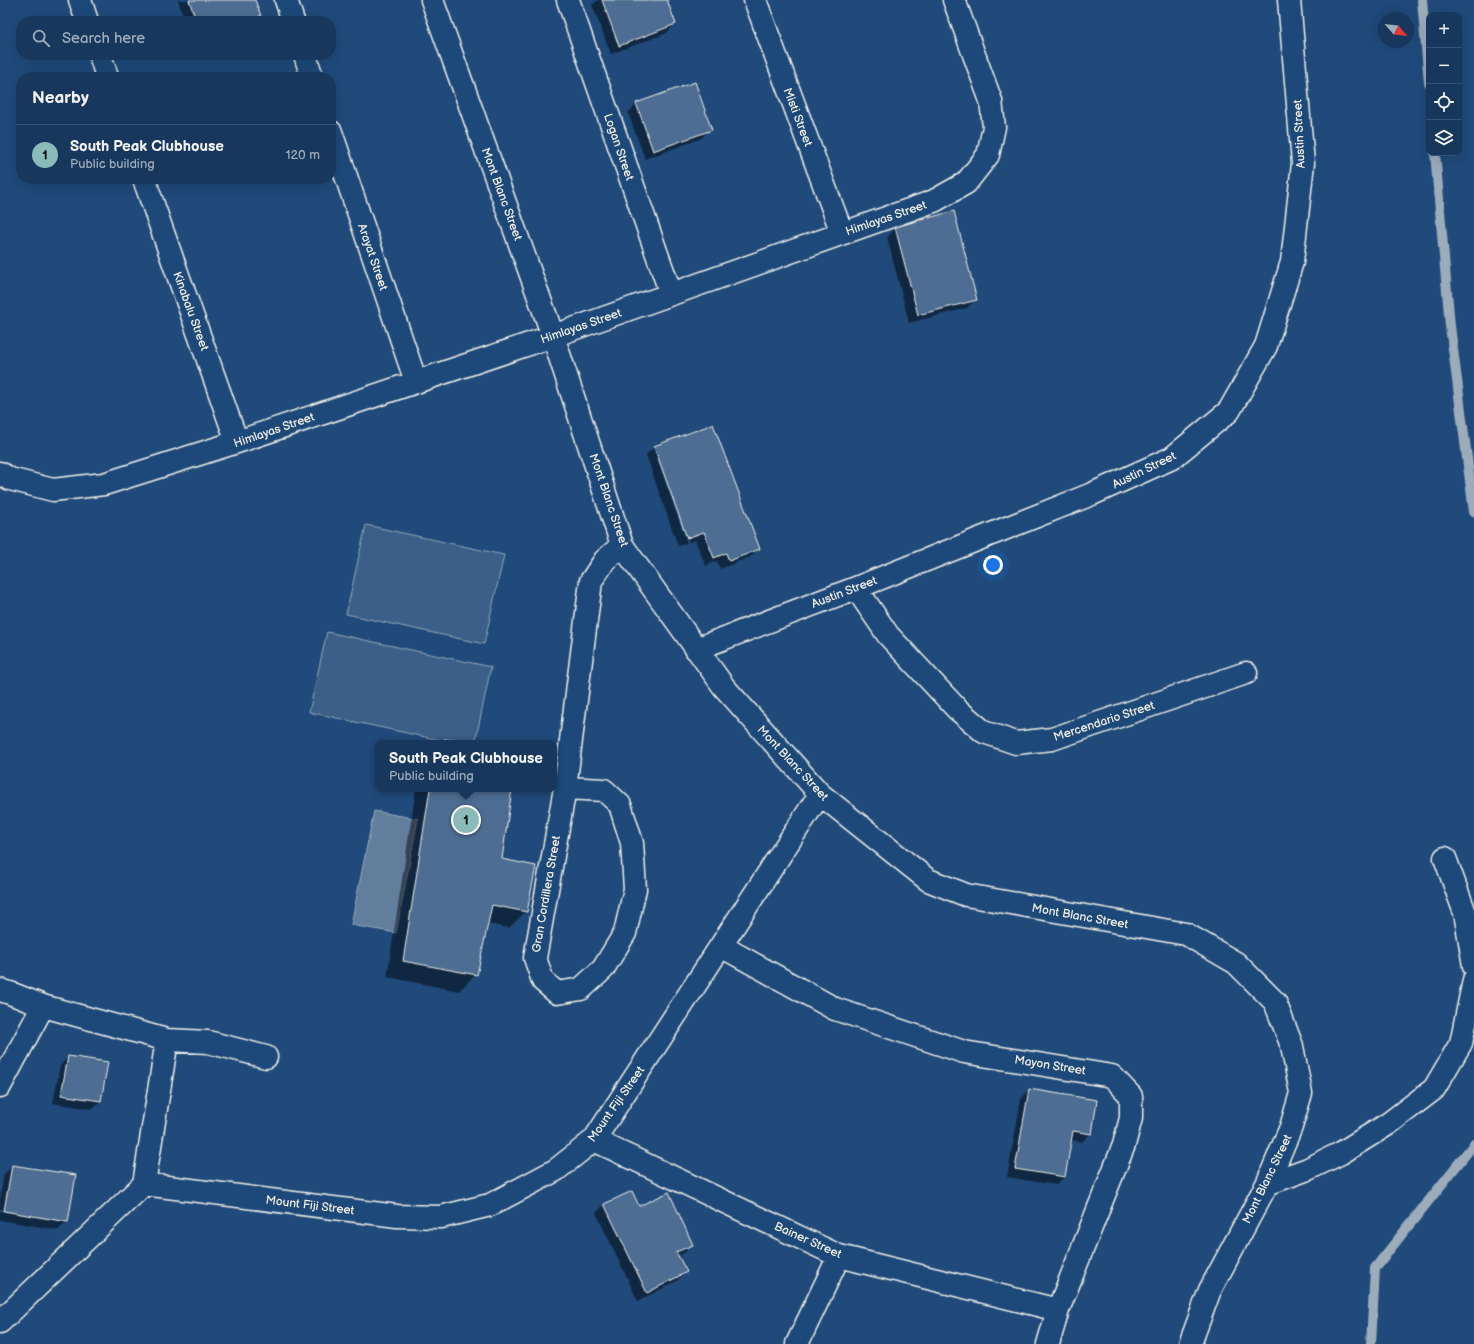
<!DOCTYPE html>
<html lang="en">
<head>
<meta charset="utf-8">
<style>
	body { margin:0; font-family:"Balsamiq Sans",sans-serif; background:#244365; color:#f1f3f6 }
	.controls { position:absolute; right:12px; top:12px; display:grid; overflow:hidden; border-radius:8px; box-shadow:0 4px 16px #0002 }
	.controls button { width:36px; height:36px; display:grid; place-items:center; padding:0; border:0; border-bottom:1px solid #365272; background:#17385c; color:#f1f3f6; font:20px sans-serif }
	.compass { position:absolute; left:1378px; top:12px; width:36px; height:36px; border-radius:50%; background:#17385c; box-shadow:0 4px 16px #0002; rotate:118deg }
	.you { position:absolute; left:993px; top:565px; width:14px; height:14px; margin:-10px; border:3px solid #fff; border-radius:50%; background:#1a73e8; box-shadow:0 0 0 6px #1a73e833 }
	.badge { display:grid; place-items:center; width:26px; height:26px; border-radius:50%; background:#8bbbb9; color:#111; font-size:13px; font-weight:700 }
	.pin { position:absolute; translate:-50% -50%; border:2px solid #fff; box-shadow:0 1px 4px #0006 }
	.popup { position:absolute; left:375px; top:740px; width:182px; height:52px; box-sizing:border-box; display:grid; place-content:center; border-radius:8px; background:#17385c; filter:drop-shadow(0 1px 3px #0005); font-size:13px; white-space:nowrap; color:#9eacbb }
	.popup b { font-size:15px; color:#f1f3f6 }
	.popup::after { content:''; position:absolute; left:50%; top:100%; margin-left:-8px; border:8px solid transparent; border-top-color:#17385c }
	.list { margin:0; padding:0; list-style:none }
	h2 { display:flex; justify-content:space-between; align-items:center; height:52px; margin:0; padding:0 16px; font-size:17px }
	h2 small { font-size:13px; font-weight:400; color:#9eacbb }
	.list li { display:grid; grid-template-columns:26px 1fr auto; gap:12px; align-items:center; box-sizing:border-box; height:60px; padding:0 16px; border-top:1px solid #365272 }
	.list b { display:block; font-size:15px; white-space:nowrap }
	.list p { margin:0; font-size:13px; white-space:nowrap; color:#9eacbb }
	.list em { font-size:13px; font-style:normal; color:#9eacbb }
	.icon { flex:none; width:22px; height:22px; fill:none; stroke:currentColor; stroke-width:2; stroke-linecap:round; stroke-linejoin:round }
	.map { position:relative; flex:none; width:1474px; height:1344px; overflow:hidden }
	.search { position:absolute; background:#17385c; box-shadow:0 4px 16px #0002; left:16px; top:16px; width:320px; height:44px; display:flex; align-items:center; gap:10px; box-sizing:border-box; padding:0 14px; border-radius:16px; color:#9eacbb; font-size:15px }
	.panel { position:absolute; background:#17385c; box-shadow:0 4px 16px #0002; left:16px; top:72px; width:320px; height:112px; border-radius:16px }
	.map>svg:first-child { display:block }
</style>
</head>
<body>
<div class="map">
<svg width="1474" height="1344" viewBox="0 0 1474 1344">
	<rect width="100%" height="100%" fill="#1f4a7a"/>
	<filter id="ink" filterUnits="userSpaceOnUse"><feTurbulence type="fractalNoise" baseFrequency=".025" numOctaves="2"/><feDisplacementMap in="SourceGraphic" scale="8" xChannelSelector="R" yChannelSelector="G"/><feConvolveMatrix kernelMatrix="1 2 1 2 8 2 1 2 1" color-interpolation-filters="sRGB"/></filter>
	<g filter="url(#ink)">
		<path fill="#3a5f88" stroke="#97a8b8" d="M366 525 504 555 484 644 346 614Z
			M327 632 491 667 475 743H453L309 712Z"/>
		<path fill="#627e9d" stroke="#9cacbb" d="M374 811 418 819 396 933 351 925Z"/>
		<path fill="#0007" d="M178 0H254L260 16 255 21H185Z
			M598 0H666L675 24 667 33 611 54 592 5Z
			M637 104 710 129 702 138 645 159 628 113Z
			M896 228 976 299 967 308 909 323 887 237Z
			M713 426 759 549 750 557 720 569 717 561 706 566 695 540 689 542 656 450H654L687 543 678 546 646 455 654 447Z
			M416 789H511L501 860 526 911 509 928 487 924 476 974 459 991 387 977Z
			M68 1057 101 1101 92 1109 53 1103 60 1066Z
			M1029 1090 1091 1133 1082 1142 1071 1140 1064 1177 1056 1185 1007 1177 1021 1099Z
			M13 1166 67 1221 58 1230 0 1220V1211L62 1222V1220L0 1209V1199L4 1174Z
			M632 1192 639 1207 692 1245 684 1253 677 1256 685 1272 677 1281 638 1301 596 1213 604 1205Z"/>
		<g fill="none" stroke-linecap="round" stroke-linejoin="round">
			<path stroke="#9cacbb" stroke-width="10" d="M1422 0 1429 83
				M1435 153 1450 326 1474 512
				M1371 1344 1375 1268 1474 1144"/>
		</g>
		<path fill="#4d6e92" stroke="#f4f1e8" d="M189 0H255L261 16 248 21H196Z
			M602 0H667L676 24 619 46Z
			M695 82 712 130 653 151 636 103Z
			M954 211 977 300 918 315 895 227Z
			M713 424 760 549 729 561 726 553 714 558 704 532 687 538 654 446Z
			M444 739 476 743H443Z
			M430 789H512L502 859 536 866 527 912 492 905 477 975 403 961Z
			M68 1056 108 1062 101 1101 61 1095Z
			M1029 1089 1097 1100 1092 1134 1073 1131 1065 1177 1015 1169Z
			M12 1165 76 1175 68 1222 4 1211Z
			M632 1191 639 1206 669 1192 693 1245 676 1252 687 1272 647 1293 604 1204Z"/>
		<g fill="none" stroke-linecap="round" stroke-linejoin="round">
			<defs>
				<path id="minor" d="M80 0 87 21
					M286 0 293 21
					M432 0 553 336 622 545 724 687 820 794 928 880 966 895 1186 934 1236 963 1275 1002 1292 1046 1301 1093 1291 1127 1267 1184 1210 1290 1190 1344
					M568 0 671 294
					M755 0 842 233
					M100 55 107 77
					M305 55 312 77
					M331 132 416 382
					M144 179 237 442
					M0 473 10 479 53 490 104 484 237 442 553 336 934 201 966 183 988 155 994 127 991 101 954 0
					M856 588 888 635 957 709 984 732 1016 743 1052 739 1246 673
					M696 649 856 588 1092 494 1172 458 1229 411 1266 346 1292 262 1303 163 1289 0
					M565 788 604 790 620 805 632 843 635 889 625 933 603 969 581 989 557 993 543 981 535 958 565 788 591 581 605 560 622 545
					M1445 858 1465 913 1474 966
					M721 946 835 1009 964 1052 1112 1076 1131 1096V1118L1124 1145 1058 1310 1048 1344
					M0 990 10 993 43 1006 167 1040 208 1042 266 1057
					M0 1086 43 1006
					M594 1140 839 1256 1058 1310
					M144 1184 397 1216 441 1217 490 1205 556 1170 594 1140 820 794
					M1267 1184 1308 1169 1341 1153 1388 1124 1434 1089 1461 1043 1474 980
					M0 1322 144 1184 167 1040
					M797 1344 839 1256"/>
			</defs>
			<use href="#minor" stroke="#f4f1e8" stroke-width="25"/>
			<use href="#minor" stroke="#1f4a7a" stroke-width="22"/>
		</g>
	</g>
	<g text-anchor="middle" stroke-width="3" stroke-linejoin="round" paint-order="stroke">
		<g font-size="12" fill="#f4f1e8" stroke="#1f4a7a">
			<text transform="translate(798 117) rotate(69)" y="4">Misti Street</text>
			<text transform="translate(1299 134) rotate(-93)" y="4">Austin Street</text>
			<text transform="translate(619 147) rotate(71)" y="4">Logan Street</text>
			<text transform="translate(502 194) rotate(70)" y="4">Mont Blanc Street</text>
			<text transform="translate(886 218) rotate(-19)" y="4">Himlayas Street</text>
			<text transform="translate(373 257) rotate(71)" y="4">Arayat Street</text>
			<text transform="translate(191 311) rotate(70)" y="4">Kinabalu Street</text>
			<text transform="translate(581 326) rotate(-19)" y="4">Himlayas Street</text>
			<text transform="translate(274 430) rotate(-19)" y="4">Himlayas Street</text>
			<text transform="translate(1144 470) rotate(-26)" y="4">Austin Street</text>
			<text transform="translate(609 500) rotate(71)" y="4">Mont Blanc Street</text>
			<text transform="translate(844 592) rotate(-21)" y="4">Austin Street</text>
			<text transform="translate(1104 721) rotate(-18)" y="4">Mercendario Street</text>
			<text transform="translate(793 763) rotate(47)" y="4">Mont Blanc Street</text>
			<text transform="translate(546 894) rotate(-80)" y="4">Gran Cordillera Street</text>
			<text transform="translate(1080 916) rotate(10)" y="4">Mont Blanc Street</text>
			<text transform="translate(1050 1065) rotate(9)" y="4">Mayon Street</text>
			<text transform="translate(616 1104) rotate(-55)" y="4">Mount Fiji Street</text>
			<text transform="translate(1267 1179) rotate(-64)" y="4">Mont Blanc Street</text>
			<text transform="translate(310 1205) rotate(7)" y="4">Mount Fiji Street</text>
			<text transform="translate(808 1240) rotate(24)" y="4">Bainer Street</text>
		</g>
	</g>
</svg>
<div class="controls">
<button>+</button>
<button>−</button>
<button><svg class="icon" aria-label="locate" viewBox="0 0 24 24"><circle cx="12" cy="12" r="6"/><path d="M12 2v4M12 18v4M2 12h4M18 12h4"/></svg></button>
<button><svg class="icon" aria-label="layers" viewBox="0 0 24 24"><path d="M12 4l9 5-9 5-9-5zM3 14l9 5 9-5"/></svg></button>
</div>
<svg class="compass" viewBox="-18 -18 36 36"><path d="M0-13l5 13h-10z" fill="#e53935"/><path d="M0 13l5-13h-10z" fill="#9eacbb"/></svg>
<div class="you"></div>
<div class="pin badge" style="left:466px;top:820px">1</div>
<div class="popup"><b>South Peak Clubhouse</b>Public building</div>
<div class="search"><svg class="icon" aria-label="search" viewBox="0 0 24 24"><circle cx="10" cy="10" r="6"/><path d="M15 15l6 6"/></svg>Search here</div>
<section class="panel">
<h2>Nearby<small></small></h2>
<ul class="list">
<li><span class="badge">1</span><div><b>South Peak Clubhouse</b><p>Public building</p></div><em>120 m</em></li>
</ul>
</section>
</div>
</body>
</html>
